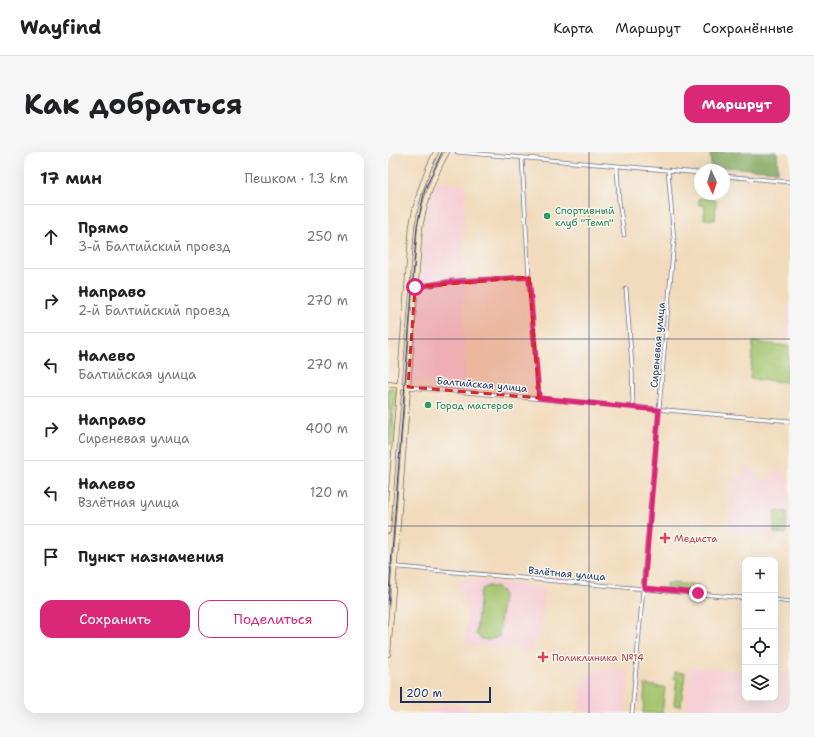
<!DOCTYPE html>
<html lang="ru">
<head>
<meta charset="utf-8">
<style>
	body { margin:0; font-family:"Shantell Sans",sans-serif; background:#f6f6f6; color:#202124 }
	.controls { position:absolute; right:12px; bottom:12px; display:grid; overflow:hidden; border-radius:8px; box-shadow:0 4px 16px #0002 }
	.controls button { width:36px; height:36px; display:grid; place-items:center; padding:0; border:0; border-bottom:1px solid #e0e0e0; background:#fff; color:#202124; font:20px sans-serif }
	.compass { position:absolute; left:306px; top:12px; width:36px; height:36px; border-radius:50%; background:#fff; box-shadow:0 4px 16px #0002; rotate:176deg }
	.scale { position:absolute; left:12px; bottom:10px; width:91px; box-sizing:border-box; padding-left:4px; border:2px solid #1b2f5e; border-top:0; font-size:11px; line-height:14px; white-space:nowrap; color:#1b2f5e; -webkit-text-stroke:3px #f6f6f2; paint-order:stroke }
	.stop { position:absolute; width:12px; height:12px; margin:-9px; border:3px solid #db2777; border-radius:50%; background:#fff }
	.stop.end { background:#db2777; border-color:#fff; box-shadow:0 1px 4px #0008 }
	.list { margin:0; padding:0; list-style:none }
	h2 { display:flex; justify-content:space-between; align-items:center; height:52px; margin:0; padding:0 16px; font-size:17px }
	h2 small { font-size:13px; font-weight:400; color:#757577 }
	.list li { display:grid; grid-template-columns:26px 1fr auto; gap:12px; align-items:center; box-sizing:border-box; height:64px; padding:0 16px; border-top:1px solid #e0e0e0 }
	.list b { display:block; font-size:15px; white-space:nowrap }
	.list p { margin:0; font-size:13px; white-space:nowrap; color:#757577 }
	.list em { font-size:13px; font-style:normal; color:#757577 }
	.actions { display:flex; gap:8px; padding:12px 16px }
	.actions a { flex:1; padding:9px 0; border:1px solid #db2777; border-radius:12px; text-align:center; font-size:14px; color:#db2777 }
	.actions .main { background:#db2777; color:#fff }
	.icon { flex:none; width:22px; height:22px; fill:none; stroke:currentColor; stroke-width:2; stroke-linecap:round; stroke-linejoin:round }
	.map { position:relative; flex:none; width:402px; height:561px; overflow:hidden; border-radius:12px }
	header { display:flex; align-items:center; gap:24px; box-sizing:border-box; height:56px; padding:0 20px; background:#fff; border-bottom:1px solid #e0e0e0 }
	header strong { font-size:19px }
	nav { display:flex; gap:22px; margin-inline-start:auto; font-size:14px }
	.intro { display:flex; align-items:center; justify-content:space-between; box-sizing:border-box; height:96px; padding:0 24px }
	h1 { margin:0; font-size:28px }
	.button { padding:10px 18px; border-radius:12px; background:#db2777; color:#fff; font-size:14px; font-weight:700 }
	main { display:flex; gap:24px; padding:0 24px }
	aside { flex:1; background:#fff; border-radius:12px; box-shadow:0 4px 16px #0002 }
	.map>svg:first-child { display:block }
</style>
</head>
<body>
<header>
<strong>Wayfind</strong>
<nav><a>Карта</a><a>Маршрут</a><a>Сохранённые</a></nav>
</header>
<div class="intro"><h1>Как добраться</h1><a class="button">Маршрут</a></div>
<main>
<aside>
<h2>17 мин<small>Пешком · 1.3 km</small></h2>
<ul class="list">
<li><svg class="icon" aria-label="ahead" viewBox="0 0 24 24"><path d="M12 20V5M6 11l6-6 6 6"/></svg><div><b>Прямо</b><p>3-й Балтийский проезд</p></div><em>250 m</em></li>
<li><svg class="icon" aria-label="right" viewBox="0 0 24 24"><path d="M7 20v-9h11M14 6l5 5-5 5"/></svg><div><b>Направо</b><p>2-й Балтийский проезд</p></div><em>270 m</em></li>
<li><svg class="icon" aria-label="left" viewBox="0 0 24 24"><path d="M17 20v-9H6M10 6l-5 5 5 5"/></svg><div><b>Налево</b><p>Балтийская улица</p></div><em>270 m</em></li>
<li><svg class="icon" aria-label="right" viewBox="0 0 24 24"><path d="M7 20v-9h11M14 6l5 5-5 5"/></svg><div><b>Направо</b><p>Сиреневая улица</p></div><em>400 m</em></li>
<li><svg class="icon" aria-label="left" viewBox="0 0 24 24"><path d="M17 20v-9H6M10 6l-5 5 5 5"/></svg><div><b>Налево</b><p>Взлётная улица</p></div><em>120 m</em></li>
<li><svg class="icon" aria-label="arrive" viewBox="0 0 24 24"><path d="M6 21V4h12l-3 4 3 4H6"/></svg><div><b>Пункт назначения</b></div></li>
</ul>
<div class="actions"><a class="main">Сохранить</a><a>Поделиться</a></div>
</aside>
<div class="map">
<svg width="402" height="561" viewBox="0 0 402 561">
	<rect width="100%" height="100%" fill="#f6f6f2"/>
	<filter id="ink" filterUnits="userSpaceOnUse"><feTurbulence type="fractalNoise" baseFrequency=".025" numOctaves="2"/><feDisplacementMap in="SourceGraphic" scale="8" xChannelSelector="R" yChannelSelector="G"/><feConvolveMatrix kernelMatrix="1 2 1 2 8 2 1 2 1" color-interpolation-filters="sRGB"/></filter>
	<filter id="wash" filterUnits="userSpaceOnUse"><feTurbulence type="fractalNoise" baseFrequency=".012" numOctaves="4" result="noise"/><feDisplacementMap in="SourceGraphic" scale="16" xChannelSelector="R" yChannelSelector="G"/><feGaussianBlur stdDeviation="0.9" result="paint"/><feColorMatrix in="noise" values="0 0 0 0 0 0 0 0 0 0 0 0 0 0 0 0 0 1.4 0 .05"/><feComposite in="paint" operator="in"/></filter>
	<g filter="url(#wash)">
		<rect width="100%" height="100%" fill="#f2dbbc"/>
		<path fill="#f6cfd7" d="M49 29 78 32 75 97 77 103 76 128V235L27 230 24 228 34 98 40 54Z
			M399 152H402V191L396 190Z
			M361 314 373 329H376L391 317 402 330 401 386 340 380 344 329Z
			M71 427 157 435 152 487 146 486 145 498 78 493 79 451 75 450 76 439H71Z
			M302 514 357 520V546H387V522L402 523V561H297Z
			M216 516 241 518 237 561H199L191 554 194 533 203 520 209 517H215Z
			M55 551 78 554 83 561H39L44 555 53 556Z"/>
		<path fill="#a5c56d" stroke="#607a66" d="M311 46 328 48 327 68 316 67 317 54 311 53Z
			M365 190 401 194 398 230 362 227Z
			M0 236H6L9 240 8 250 6 256 5 270 6 277 5 292H0L2 257H0Z
			M387 359 399 360 398 382 386 381Z
			M278 431 310 433V439L278 436Z
			M100 434C106 435 113 435 115 442L111 484C103 490 94 489 88 482L92 440 94 437Z
			M287 520 297 521 293 554 286 553 289 526H286Z
			M257 533 277 535 274 561H255Z"/>
		<path fill="#84aa60" stroke="#506c5f" d="M322 0H389L390 19 323 14Z"/>
	</g>
	<g filter="url(#ink)">
		<g fill="none" stroke-linecap="round" stroke-linejoin="round">
			<defs>
				<path id="street" d="M69 0 312 21
					M134 6 141 125 151 246
					M229 15 231 49 236 83
					M336 24 402 30
					M27 135 63 129 141 125
					M238 137 244 214 245 255
					M20 235 402 269
					M0 414 357 446
					M387 448 402 450
					M244 561 286 88 280 18"/>
				<path id="secondary" d="M0 232 20 235
					M0 379 24 74C28 47 36 24 48 0
					M0 502 32 75C37 48 45 24 59 0"/>
			</defs>
			<use href="#street" stroke="#666b7f" stroke-width="4.5"/>
			<use href="#secondary" stroke="#666b7f" stroke-width="6"/>
			<use href="#street" stroke="#fff" stroke-width="3"/>
			<use href="#secondary" stroke="#f9e7c3" stroke-width="4.5"/>
			<path stroke="#1b2f5e" stroke-width="1" d="M0 453 29 74 37 37 54 0"/>
		</g>
	</g>
	<g fill="none" stroke-linecap="round" stroke-linejoin="round" filter="url(#ink)">
		<path stroke="#db2777" stroke-width="5" d="M27 135 63 130 141 125 151 246 271 258 256 436 310 441"/>
	</g>
	<path fill="#d62828" fill-opacity="0.2" stroke="#d62828" stroke-width="3" stroke-dasharray="8 5" stroke-linejoin="round" d="M141 125 151 246 20 235 27 135Z"/>
	<path fill="none" stroke="#1b2f5e" stroke-width="1" stroke-opacity="0.55" d="M201 0V561M0 187H402M0 374H402"/>
	<g fill="#2e9e5b" stroke="#f6f6f2" stroke-width="1.5">
		<circle cx="159" cy="64" r="4"/>
		<circle cx="40" cy="253" r="4"/>
	</g>
	<g fill="#e0444e" stroke="#f6f6f2" stroke-width="1.5">
		<path d="M275 380h4v4h4v4h-4v4h-4v-4h-4v-4h4z"/>
		<path d="M153 499h4v4h4v4h-4v4h-4v-4h-4v-4h4z"/>
	</g>
	<g text-anchor="middle" stroke-width="3" stroke-linejoin="round" paint-order="stroke">
		<g font-size="10" fill="#27864d" stroke="#f6f6f2" text-anchor="start">
			<text x="167" y="62">Спортивный<tspan x="167" dy="12">клуб "Темп"</tspan></text>
			<text x="48" y="257">Город мастеров</text>
		</g>
		<g font-size="10" fill="#1b2f5e" stroke="#f6f6f2">
			<text transform="translate(269 193) rotate(-85)" y="4">Сиреневая улица</text>
			<text transform="translate(94 232) rotate(5)" y="4">Балтийская улица</text>
			<text transform="translate(179 421) rotate(5)" y="4">Взлётная улица</text>
		</g>
		<g font-size="10" fill="#be3a42" stroke="#f6f6f2" text-anchor="start">
			<text x="286" y="390">Медиста</text>
			<text x="164" y="509">Поликлиника №14</text>
		</g>
	</g>
</svg>
<div class="controls">
<button>+</button>
<button>−</button>
<button><svg class="icon" aria-label="locate" viewBox="0 0 24 24"><circle cx="12" cy="12" r="6"/><path d="M12 2v4M12 18v4M2 12h4M18 12h4"/></svg></button>
<button><svg class="icon" aria-label="layers" viewBox="0 0 24 24"><path d="M12 4l9 5-9 5-9-5zM3 14l9 5 9-5"/></svg></button>
</div>
<svg class="compass" viewBox="-18 -18 36 36"><path d="M0-13l5 13h-10z" fill="#e53935"/><path d="M0 13l5-13h-10z" fill="#757577"/></svg>
<div class="scale">200 m</div>
<div class="stop" style="left:27px;top:135px"></div>
<div class="stop end" style="left:310px;top:441px"></div>
</div>
</main>
</body>
</html>
